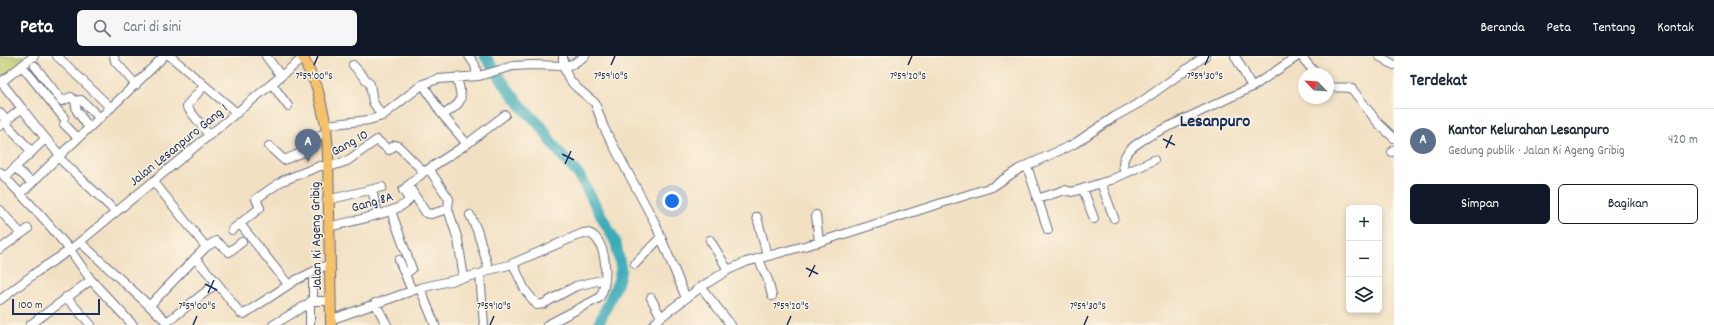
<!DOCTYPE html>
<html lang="id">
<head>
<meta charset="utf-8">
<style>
	body { margin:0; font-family:Dekko,sans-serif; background:#f6f6f7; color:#1f2937 }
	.controls { position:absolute; right:12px; bottom:12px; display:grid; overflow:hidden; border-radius:6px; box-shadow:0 2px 6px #0003 }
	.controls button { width:36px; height:36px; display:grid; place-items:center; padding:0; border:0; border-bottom:1px solid #e0e1e3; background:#fff; color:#1f2937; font:20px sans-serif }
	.compass { position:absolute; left:1298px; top:12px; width:36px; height:36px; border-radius:50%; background:#fff; box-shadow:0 2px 6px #0003; rotate:295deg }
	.scale { position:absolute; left:12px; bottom:10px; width:88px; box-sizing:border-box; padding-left:4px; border:2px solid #1b2f5e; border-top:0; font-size:11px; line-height:14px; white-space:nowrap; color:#1b2f5e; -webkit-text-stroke:3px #fcf5e5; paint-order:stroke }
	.you { position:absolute; left:672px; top:145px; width:14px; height:14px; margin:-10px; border:3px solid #fff; border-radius:50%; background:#1a73e8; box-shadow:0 0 0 6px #1a73e833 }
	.badge { display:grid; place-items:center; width:26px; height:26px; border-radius:50%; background:#111827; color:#fff; font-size:13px; font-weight:700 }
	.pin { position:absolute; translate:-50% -33px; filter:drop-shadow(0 1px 2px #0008) }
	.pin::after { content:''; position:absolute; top:21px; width:14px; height:12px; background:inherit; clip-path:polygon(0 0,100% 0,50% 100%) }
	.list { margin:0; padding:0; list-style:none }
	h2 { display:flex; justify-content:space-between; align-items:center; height:52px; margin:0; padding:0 16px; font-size:17px }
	h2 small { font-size:13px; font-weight:400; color:#747a83 }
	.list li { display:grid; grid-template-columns:26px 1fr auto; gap:12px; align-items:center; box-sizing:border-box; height:64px; padding:0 16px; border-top:1px solid #e0e1e3 }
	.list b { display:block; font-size:15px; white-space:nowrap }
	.list p { margin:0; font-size:13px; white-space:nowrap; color:#747a83 }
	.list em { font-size:13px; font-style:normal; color:#747a83 }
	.actions { display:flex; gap:8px; padding:12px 16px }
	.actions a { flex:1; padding:9px 0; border:1px solid #111827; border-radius:6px; text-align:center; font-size:14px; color:#111827 }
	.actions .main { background:#111827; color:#fff }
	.icon { flex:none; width:22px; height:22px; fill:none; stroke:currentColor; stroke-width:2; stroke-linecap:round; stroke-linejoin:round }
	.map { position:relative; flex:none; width:1394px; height:269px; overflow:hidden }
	header { display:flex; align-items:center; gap:24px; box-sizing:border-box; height:56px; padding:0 20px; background:#111827; color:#fff }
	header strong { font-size:19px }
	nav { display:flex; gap:22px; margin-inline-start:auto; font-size:14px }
	.search { width:280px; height:36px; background:#f6f6f7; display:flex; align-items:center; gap:10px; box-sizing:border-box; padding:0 14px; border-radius:6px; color:#747a83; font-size:15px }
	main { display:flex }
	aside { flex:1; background:#fff }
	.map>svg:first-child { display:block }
</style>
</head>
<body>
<header>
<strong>Peta</strong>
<div class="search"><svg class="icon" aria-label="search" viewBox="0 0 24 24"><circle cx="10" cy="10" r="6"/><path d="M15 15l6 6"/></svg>Cari di sini</div>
<nav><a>Beranda</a><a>Peta</a><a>Tentang</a><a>Kontak</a></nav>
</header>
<main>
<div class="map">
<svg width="1394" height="269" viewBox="0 0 1394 269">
	<rect width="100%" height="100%" fill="#fcf5e5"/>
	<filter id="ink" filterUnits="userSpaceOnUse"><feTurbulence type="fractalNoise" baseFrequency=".025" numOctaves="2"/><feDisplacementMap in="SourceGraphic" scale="8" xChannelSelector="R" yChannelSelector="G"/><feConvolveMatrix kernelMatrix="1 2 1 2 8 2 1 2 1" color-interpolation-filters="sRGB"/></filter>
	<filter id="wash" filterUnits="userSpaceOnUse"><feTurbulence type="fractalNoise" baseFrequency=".012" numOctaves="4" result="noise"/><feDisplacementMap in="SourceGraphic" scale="16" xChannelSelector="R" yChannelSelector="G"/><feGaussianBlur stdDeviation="0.9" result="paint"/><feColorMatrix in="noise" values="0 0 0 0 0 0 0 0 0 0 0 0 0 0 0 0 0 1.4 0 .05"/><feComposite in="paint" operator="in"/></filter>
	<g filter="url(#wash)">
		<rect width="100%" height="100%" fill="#f2e0c2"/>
		<path fill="#bdcb6d" stroke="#6c7d66" d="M0 0H32L0 26Z"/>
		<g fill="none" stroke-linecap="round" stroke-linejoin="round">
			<path stroke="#3cacb9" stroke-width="11" d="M485 0 511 37 524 53 542 71 552 87 566 105 579 119 616 187 621 213 618 226 598 269"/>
		</g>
	</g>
	<g filter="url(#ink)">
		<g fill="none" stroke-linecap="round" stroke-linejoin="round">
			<defs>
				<path id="minor" d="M57 0 111 52
					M114 0 115 5 136 29
					M170 0 237 57
					M266 0 281 20
					M469 0 475 9 477 20
					M563 0V10L569 23 576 31 595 47 604 72 655 167 686 242
					M1235 0 1252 31
					M1301 0 1316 18
					M1379 0 1394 9
					M353 9 370 28 373 46 382 60
					M22 10 64 62
					M35 10 62 45 71 41 75 45 81 44 100 62
					M1 26C21 50 39 76 60 99
					M0 27 34 0
					M272 28 288 50
					M423 28 441 57 467 88
					M204 30 188 48 187 51 209 79
					M1328 30C1337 34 1344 29 1352 33L1378 67 1394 82
					M75 45 77 55 89 72
					M0 57 7 65 8 70 32 96
					M443 59C464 45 463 46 457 22
					M64 68 78 82
					M326 69 369 64 382 60 423 28 438 23 479 20 513 10 533 9 563 10 573 8 585 0
					M0 70 22 52
					M269 90 284 104 308 94 304 85 326 77
					M1392 96 1394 94
					M58 101 116 156
					M1027 110 1048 174
					M16 112 32 127
					M429 113 449 143 448 153 458 184 464 222
					M0 116 44 163 70 194 91 224 133 269
					M1125 117C1117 98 1136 88 1151 79L1252 31 1298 0
					M5 121 45 83
					M1101 127 1114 162
					M408 129 426 157 431 158 448 153
					M1083 133 1094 163
					M372 134 378 158
					M21 138C67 90 118 47 164 0
					M1037 143 1065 134 1072 136 1111 124 1154 104
					M327 144 382 131
					M0 154 21 178
					M391 155 412 213 405 218
					M470 159 477 174 489 214 480 218 484 269
					M816 159 819 186
					M757 161 767 199
					M240 168 288 228
					M328 171C343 167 405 156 409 143L403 134 424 116
					M232 174 260 152 256 143 282 125 320 110H332L347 105 377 84 389 94 395 89 398 90 424 116 467 88 505 59
					M710 184 728 214
					M80 186 167 266 217 227 240 257 244 258 296 224 329 208
					M206 191 216 185 229 196 242 186
					M0 193 28 173
					M195 202 217 227
					M758 202 768 224 772 240
					M399 204 412 235
					M513 208 525 234 537 249 543 248 576 230 605 223
					M635 208 661 181
					M489 214 509 209 583 177C608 174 610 229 599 242L547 269
					M701 231 731 269
					M420 232 435 269
					M66 241 91 269
					M651 242 661 261
					M0 244 38 215 70 194 303 2
					M313 245V225
					M375 247 387 269
					M150 249 206 191 154 126
					M330 264 420 232 480 218
					M30 269 91 224
					M273 269 313 245H330
					M310 269V246
					M653 269 661 261 701 231 728 214 746 206 819 186 992 131 1019 113 1074 88 1114 61 1141 46 1205 0"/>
				<path id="major" d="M302 0 317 31 326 69 328 98 331 269"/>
			</defs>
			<use href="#minor" stroke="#666d81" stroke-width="10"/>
			<use href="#major" stroke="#666d81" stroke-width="12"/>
			<use href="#minor" stroke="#fff" stroke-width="8"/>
			<use href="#major" stroke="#f5c16b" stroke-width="10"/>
		</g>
	</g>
	<path fill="none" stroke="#1b2f5e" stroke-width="1.5" d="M314 9 318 0M611 9 615 0M908 9 912 0M1205 9 1209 0M1163 83 1175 89M1166 92 1172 79M562 98 574 104M565 108 571 95M806 212 818 218M809 221 815 209M205 228 217 234M208 237 214 224M193 269 197 260M490 269 494 260M787 269 791 260M1084 269 1088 260"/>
	<g text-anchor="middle" stroke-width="3" stroke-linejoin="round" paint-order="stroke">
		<g font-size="14" fill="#1b2f5e" stroke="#fcf5e5">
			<text transform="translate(349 86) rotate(-29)" y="5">Gang 10</text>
			<text transform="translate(178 88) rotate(-39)" y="5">Jalan Lesanpuro Gang 1</text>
			<text transform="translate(372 145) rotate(-16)" y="5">Gang 8A</text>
			<text transform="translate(315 180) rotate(-91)" y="5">Jalan Ki Ageng Gribig</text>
		</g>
		<g font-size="18" font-weight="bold" fill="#1b2f5e" stroke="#fcf5e5">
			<text x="1215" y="70">Lesanpuro</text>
		</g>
	</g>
	<g font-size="10" text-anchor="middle" fill="#1b2f5e" stroke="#fcf5e5" stroke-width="3" stroke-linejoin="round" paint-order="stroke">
		<text x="314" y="23">7°59'00"S</text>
		<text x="611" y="23">7°59'10"S</text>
		<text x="908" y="23">7°59'20"S</text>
		<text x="1205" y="23">7°59'30"S</text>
		<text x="197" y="253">7°59'00"S</text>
		<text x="494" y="253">7°59'10"S</text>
		<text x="791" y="253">7°59'20"S</text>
		<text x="1088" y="253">7°59'30"S</text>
	</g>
</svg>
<div class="controls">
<button>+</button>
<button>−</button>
<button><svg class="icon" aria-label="layers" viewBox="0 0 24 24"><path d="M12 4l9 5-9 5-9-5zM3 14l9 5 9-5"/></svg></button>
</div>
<svg class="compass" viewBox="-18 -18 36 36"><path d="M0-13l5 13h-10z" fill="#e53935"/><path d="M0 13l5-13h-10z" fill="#747a83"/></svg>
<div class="scale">100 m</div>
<div class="you"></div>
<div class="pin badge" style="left:308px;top:106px;background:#5c6f8a">A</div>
</div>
<aside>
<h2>Terdekat<small></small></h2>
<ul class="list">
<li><span class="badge" style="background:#5c6f8a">A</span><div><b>Kantor Kelurahan Lesanpuro</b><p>Gedung publik · Jalan Ki Ageng Gribig</p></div><em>420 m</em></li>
</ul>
<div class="actions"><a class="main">Simpan</a><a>Bagikan</a></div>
</aside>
</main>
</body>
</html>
